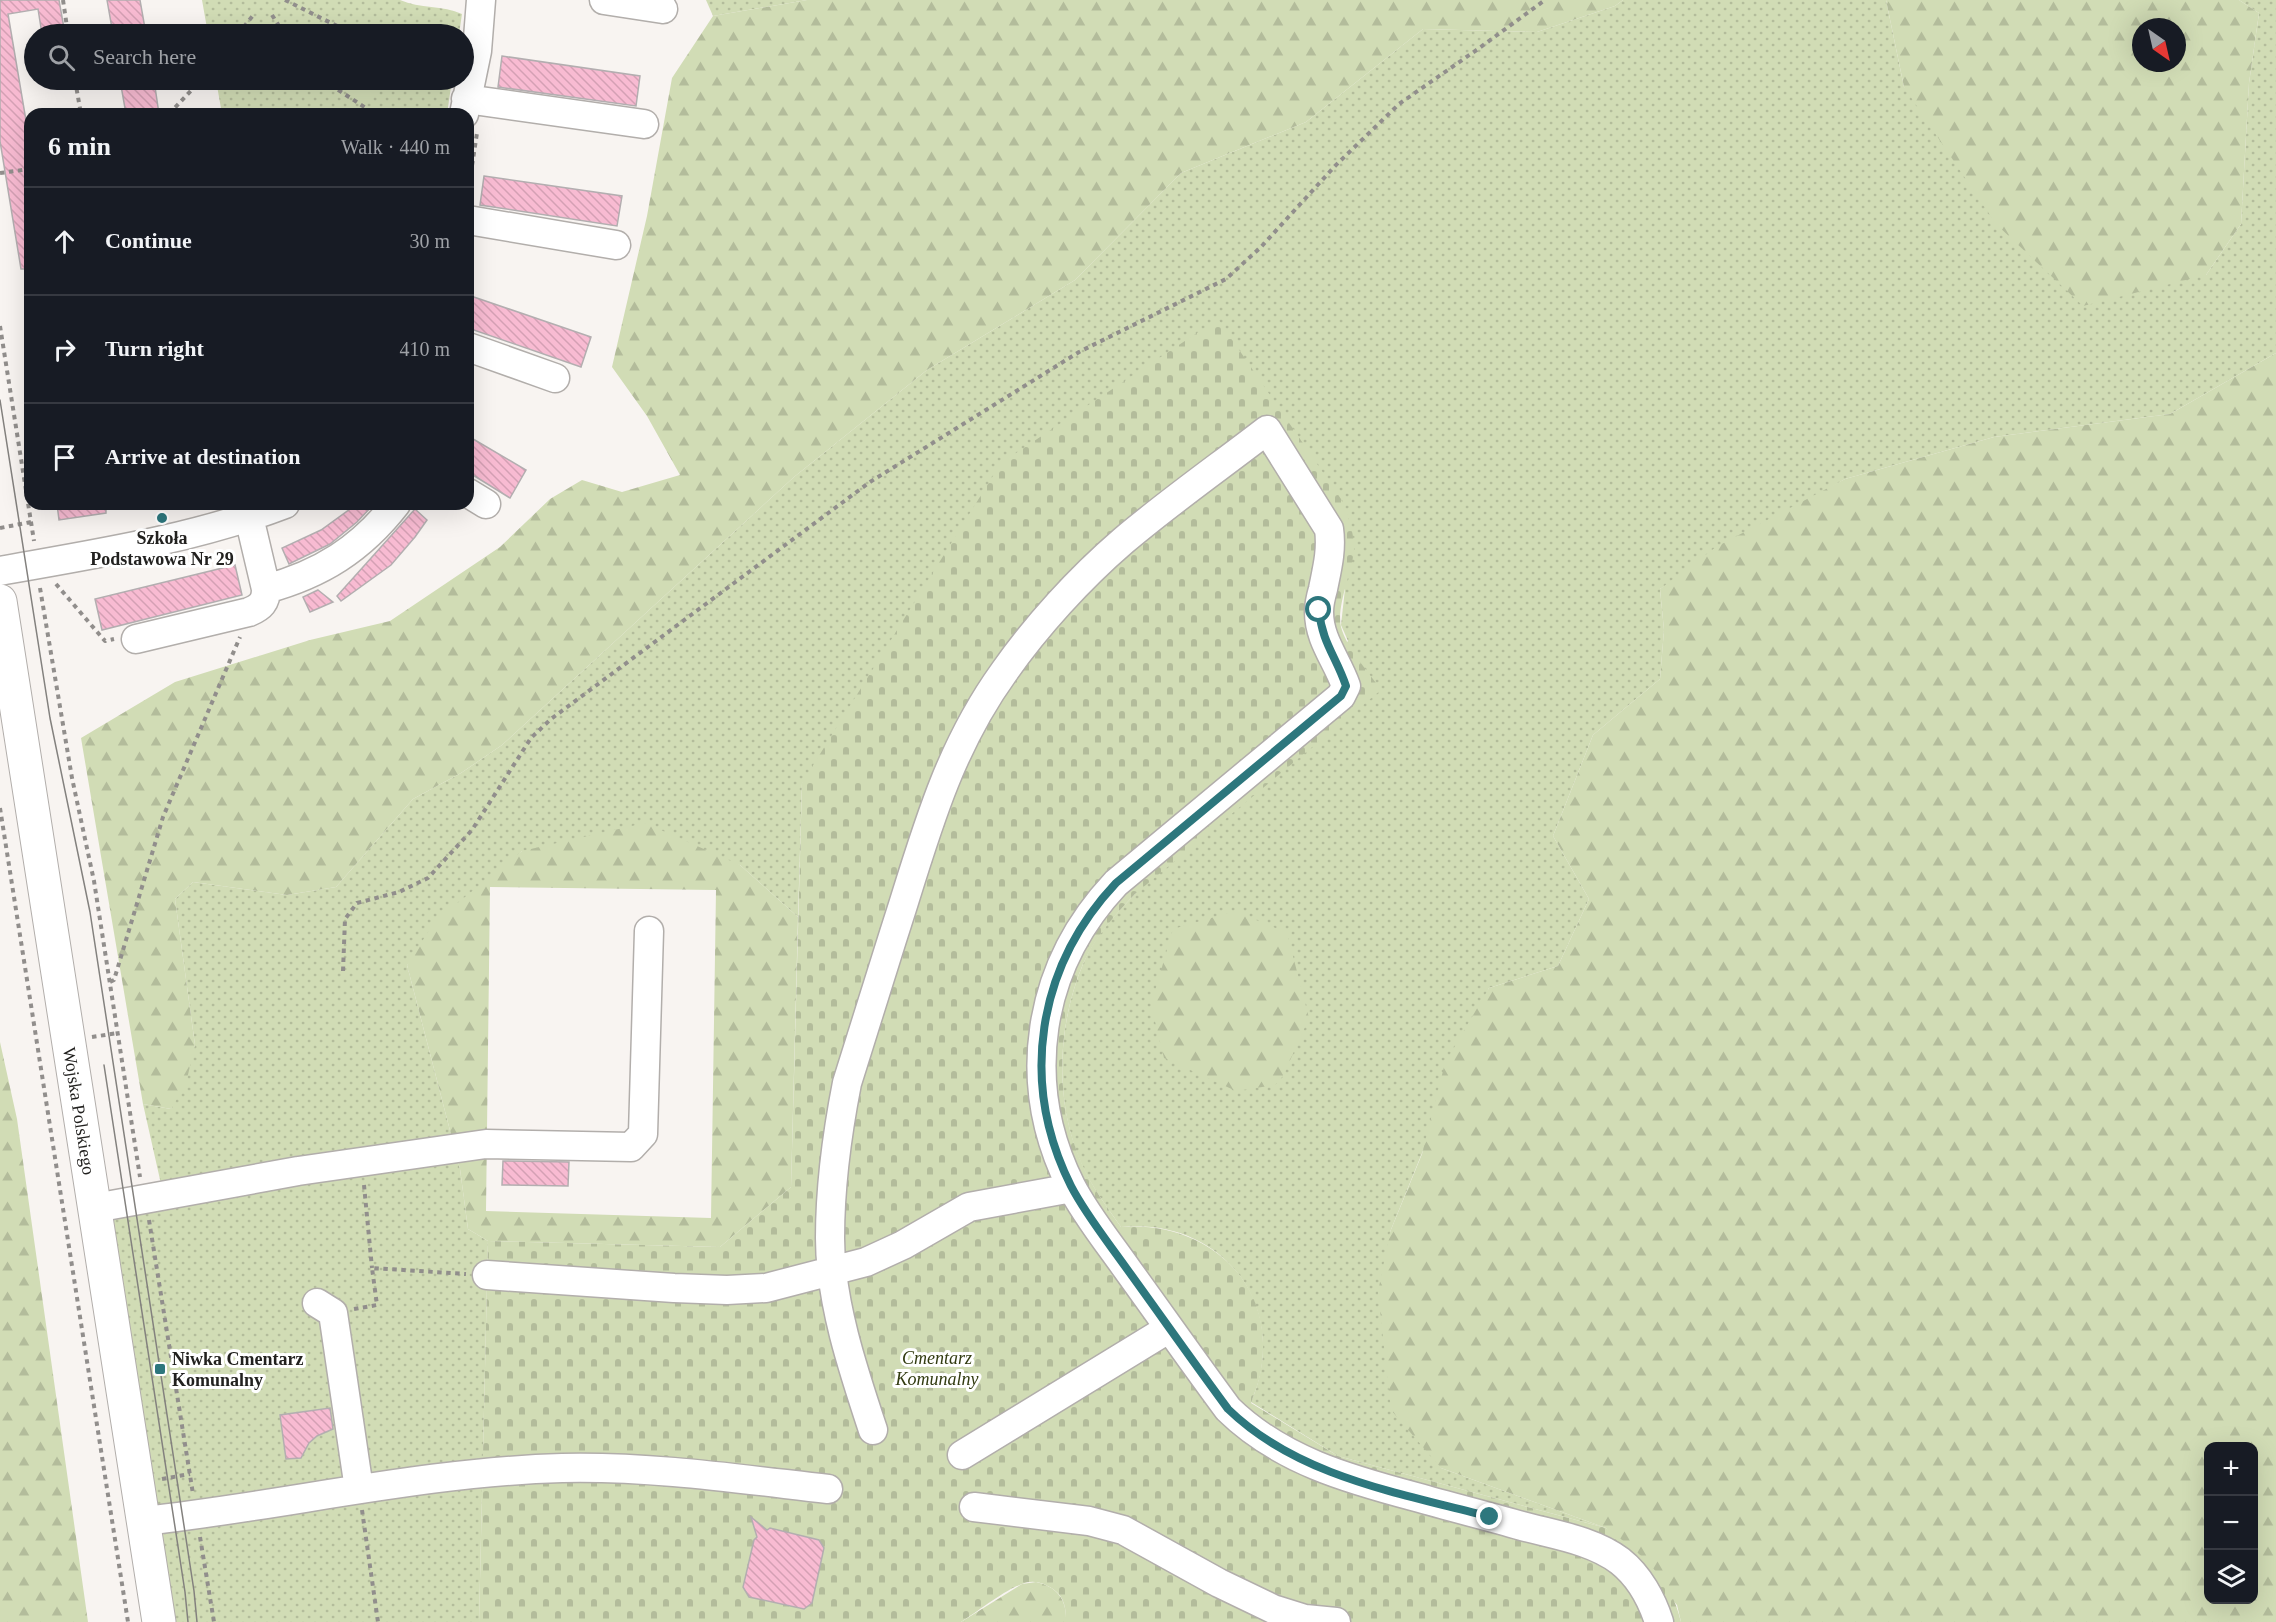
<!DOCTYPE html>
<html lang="en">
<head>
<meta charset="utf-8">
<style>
	body { margin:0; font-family:"Times New Roman",serif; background:#20242c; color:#f1f3f6 }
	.controls { position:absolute; right:18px; bottom:18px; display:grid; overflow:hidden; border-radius:12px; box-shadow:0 6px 24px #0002 }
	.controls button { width:54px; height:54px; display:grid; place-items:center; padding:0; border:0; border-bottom:2px solid #363941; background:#171b24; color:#f1f3f6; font:30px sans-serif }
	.compass { position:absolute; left:2132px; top:18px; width:54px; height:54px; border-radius:50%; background:#171b24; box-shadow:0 6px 24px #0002; rotate:146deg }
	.stop { position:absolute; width:18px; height:18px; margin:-14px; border:4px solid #2d777d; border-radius:50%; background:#fff }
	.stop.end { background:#2d777d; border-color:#fff; box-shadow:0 2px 6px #0008 }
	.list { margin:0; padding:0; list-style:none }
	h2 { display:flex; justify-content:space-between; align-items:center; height:78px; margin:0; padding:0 24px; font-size:26px }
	h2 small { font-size:20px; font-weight:400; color:#9ea1a6 }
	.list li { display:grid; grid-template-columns:39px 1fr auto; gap:18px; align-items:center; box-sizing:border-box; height:108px; padding:0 24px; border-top:2px solid #363941 }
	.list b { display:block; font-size:22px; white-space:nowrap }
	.list em { font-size:20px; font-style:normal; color:#9ea1a6 }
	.icon { flex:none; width:33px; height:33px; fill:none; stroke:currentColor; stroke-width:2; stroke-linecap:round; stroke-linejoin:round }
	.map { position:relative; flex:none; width:2276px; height:1622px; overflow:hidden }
	.search { position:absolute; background:#171b24; box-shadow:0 6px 24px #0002; left:24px; top:24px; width:450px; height:66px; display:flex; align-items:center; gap:15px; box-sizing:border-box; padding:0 21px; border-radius:33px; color:#9ea1a6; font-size:22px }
	.panel { position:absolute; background:#171b24; box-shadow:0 6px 24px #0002; left:24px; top:108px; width:450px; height:402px; border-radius:18px }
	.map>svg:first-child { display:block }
</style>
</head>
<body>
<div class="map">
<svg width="2276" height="1622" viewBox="0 0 2276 1622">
	<defs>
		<pattern id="grass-dots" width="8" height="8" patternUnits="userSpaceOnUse" patternTransform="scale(1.5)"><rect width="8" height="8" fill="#d1dcb5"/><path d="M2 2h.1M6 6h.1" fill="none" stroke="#b3bc9b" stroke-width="1.8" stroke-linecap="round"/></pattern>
		<pattern id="forest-firs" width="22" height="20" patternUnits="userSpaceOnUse" patternTransform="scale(1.5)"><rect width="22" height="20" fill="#d1dcb5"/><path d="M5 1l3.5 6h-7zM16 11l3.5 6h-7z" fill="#b3bc9b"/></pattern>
		<pattern id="cemetery-stones" width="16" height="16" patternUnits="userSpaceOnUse" patternTransform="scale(1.5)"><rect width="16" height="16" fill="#d1dcb5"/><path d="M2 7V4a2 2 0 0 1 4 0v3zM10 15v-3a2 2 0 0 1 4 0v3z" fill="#b3bc9b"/></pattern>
		<pattern id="building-back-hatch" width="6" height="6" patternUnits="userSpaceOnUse" patternTransform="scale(1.5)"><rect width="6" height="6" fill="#f8bbd2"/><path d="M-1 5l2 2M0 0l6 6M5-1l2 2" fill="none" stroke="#d4a0b4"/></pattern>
	</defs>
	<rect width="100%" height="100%" fill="#f8f4f1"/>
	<path fill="url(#grass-dots)" d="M202 0H400C420 9 443 5 462 14L459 34H208Z
		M706 0H807L713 16Z
		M1623 0H1886L1904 87 2206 275 2241 224 2249 83 2259 13 2239 0H2276V353L2170 414 1994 437 1845 479 1660 589 1664 630 1660 679 1593 735 1553 836 1589 899 1558 966 1489 988 1390 1232 1441 1468 1606 1528 1338 1456 1251 1402C1292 1307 1222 1217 1121 1227 1107 1207 1092 1187 1082 1165 1054 1102 1057 1026 1083 964 1094 937 1115 915 1135 894L1348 641 1341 625 1345 589 802 783 798 917 740 865 522 851 407 965 460 1169 468 1229 488 1241 479 1622H173L106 1192 161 1184 143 1104 171 1109 195 1045 175 899 193 882 287 895 336 887 413 799 461 773 502 745 794 477 927 370 1075 280 1181 173 1306 122 1423 29 1537 32 1615 6Z
		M216 80H452L447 114H222Z"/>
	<path fill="url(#forest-firs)" fill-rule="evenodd" d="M807 0H1623L1615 6 1537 32 1423 29 1306 122 1181 173 1075 280 927 370 794 477 502 745 461 773 413 799 336 887 287 895 193 882 175 899 195 1045 186 1083 171 1109 143 1104 81 738 175 682 310 640 390 621 500 547 550 499 582 480 622 492 680 475 647 416 612 367 647 216 672 78 713 16Z
		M1886 0H2239L2259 13 2249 83 2241 224 2206 275 2083 306 1996 224 1904 87ZM2141 27H2177V63H2141Z
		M2276 353V1622H1681L1677 1605 1606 1528 1441 1468 1391 1410 1378 1292 1390 1232 1422 1154 1445 1063 1489 988 1558 966 1589 899 1553 836 1593 735 1660 679 1664 630 1660 589 1716 547 1845 479 1994 437 2170 414ZM2208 1446H2254V1600H2208Z
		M645 823 740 865 798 917 791 1187 720 1247 488 1241 468 1229 460 1169 407 965 435 921 522 851ZM490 887 716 890 711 1218 486 1211Z
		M1235 911 1287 933 1309 1018 1283 1076 1275 1085 1236 1091 1164 1058 1151 1005 1173 929Z
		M0 1042 17 1119 88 1622H0Z
		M1036 1582C1058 1587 1067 1600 1066 1622H961L1022 1584Z"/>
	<path fill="url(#cemetery-stones)" d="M1218 319 1341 499C1348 516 1354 531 1354 549 1353 570 1336 606 1341 627 1347 649 1368 671 1381 690L1135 894C1115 915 1095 937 1083 964 1057 1026 1054 1102 1082 1164 1092 1187 1107 1207 1121 1227 1201 1220 1273 1277 1262 1363 1261 1377 1256 1389 1251 1403L1338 1456 1606 1528C1641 1553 1671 1578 1681 1622H1066C1066 1609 1065 1597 1053 1589 1044 1583 1033 1579 1022 1584 1005 1590 977 1612 961 1622H479L488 1241 720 1247 791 1187 802 783 1001 463Z"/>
	<path fill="#d1dcb5" d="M315 20 343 34H305Z
		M328 80H388L366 104Z"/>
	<path fill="url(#building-back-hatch)" stroke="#b3aeb0" stroke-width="1.5" d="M0 0H59L65 34H42L38 9 8 14 30 144V269H21L0 141Z
		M107 0H140L146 34H113Z
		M502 56 640 76 636 106 498 87Z
		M120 80H154L159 114H126Z
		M484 176 622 196 617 226 480 205Z
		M468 295 591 337 581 367 468 328Z
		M468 436 526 470 510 498 468 472Z
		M57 504H106V513L59 520Z
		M357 504H374L357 522 330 544 289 564 282 548 321 530Z
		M415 509 427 520 415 537 391 565 341 601 337 596Z
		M235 565 242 595 102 630 95 599Z
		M318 590 333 602 310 612 303 597Z
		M503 1161 569 1162 568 1186 502 1185Z
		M330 1408 333 1429 317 1436 309 1443 301 1458 286 1459 280 1415Z
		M751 1517 767 1530 770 1528 819 1540 824 1548 812 1603 804 1609 749 1597 743 1587 754 1540 757 1537Z"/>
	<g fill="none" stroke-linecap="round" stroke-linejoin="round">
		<defs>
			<path id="minor" d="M604 0 663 9
				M466 99 644 124
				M464 114 477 51 481 0
				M468 220 616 245
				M468 347 555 378
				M468 493 486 504
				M0 571C95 554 194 539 285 504
				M266 589C321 574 361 549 396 504
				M136 639 249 612C261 607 266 602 266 589L249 517
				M95 1208 298 1171 486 1144 631 1147 643 1134 649 931
				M487 1275 674 1288 727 1290 766 1288 866 1262 903 1245 969 1207 1072 1188
				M317 1303 333 1313 359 1489
				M873 1430C853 1370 830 1301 830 1238 830 1186 837 1134 847 1083 866 1023 884 964 903 905 929 821 952 744 1004 672 1036 626 1080 578 1123 541 1169 502 1219 467 1267 430L1329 529C1332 550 1327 569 1323 589 1321 596 1319 605 1319 612 1319 640 1337 660 1346 686L1341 696 1116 883C1037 967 1019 1082 1071 1186 1086 1215 1108 1242 1127 1269 1161 1316 1194 1363 1228 1409 1280 1460 1348 1479 1416 1497 1451 1507 1487 1516 1522 1526 1555 1535 1592 1540 1620 1561 1639 1576 1652 1600 1659 1622
				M962 1455 1168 1329
				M974 1507 1089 1521 1123 1530 1219 1583 1273 1609 1305 1619 1336 1622
				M143 1521C283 1506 421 1472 562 1468 651 1466 740 1479 828 1489"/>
			<path id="major" d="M0 601 159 1622"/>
		</defs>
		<use href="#minor" stroke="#b2aeab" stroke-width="31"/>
		<use href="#major" stroke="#b2aeab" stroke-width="35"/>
		<path stroke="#918e8c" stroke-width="4" stroke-dasharray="4.5 4.5" stroke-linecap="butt" d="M63 0 68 34
			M285 0 353 34
			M272 15 284 34
			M238 34 255 13
			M75 80 81 114
			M323 80 375 114
			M169 114 201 80
			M210 114H232
			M0 173 30 169
			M468 192 477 133
			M0 326 34 541
			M0 528 31 522
			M56 584 105 641 114 639
			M40 588 72 778 94 881 140 1177
			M0 808 128 1622
			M343 971 345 919 357 903 399 892 428 878 472 830 531 738 551 719 870 482 1079 352 1226 279 1261 247 1335 166 1399 104 1478 49 1545 0
			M110 982 114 980 163 817 240 637
			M92 1037 118 1033
			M364 1185 372 1268
			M149 1220 193 1494
			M354 1309 377 1305 372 1268 466 1274
			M162 1479 190 1474
			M362 1510 378 1622
			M200 1537 214 1622"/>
		<use href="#minor" stroke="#fff" stroke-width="28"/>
		<use href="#major" stroke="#fff" stroke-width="33"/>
		<path stroke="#83817e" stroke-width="1.5" d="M0 400 50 718 90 912 194 1591 197 1622
			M104 1065 185 1592 188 1622"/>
	</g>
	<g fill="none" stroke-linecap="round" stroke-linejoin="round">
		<path stroke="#2d777d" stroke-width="8" d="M1319 610C1322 643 1336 656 1346 686L1341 696 1116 883C1037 967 1019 1082 1071 1186 1086 1215 1108 1242 1127 1269 1161 1316 1194 1363 1228 1409 1298 1477 1400 1493 1490 1517"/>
	</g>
	<g fill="#2d777d" stroke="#fff" stroke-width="2">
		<circle cx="162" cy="518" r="6"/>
		<rect x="154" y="1363" width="12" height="12" rx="3"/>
	</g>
	<g text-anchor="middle" stroke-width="6" stroke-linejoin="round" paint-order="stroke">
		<g font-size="18" font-weight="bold" fill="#22211f" stroke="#fff">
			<text x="162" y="544">Szkoła<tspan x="162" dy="21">Podstawowa Nr 29</tspan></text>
			<text x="172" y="1365" text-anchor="start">Niwka Cmentarz<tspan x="172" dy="21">Komunalny</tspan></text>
		</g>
		<g font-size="18" fill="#22211f" stroke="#fff">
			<text transform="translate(79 1111) rotate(81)" y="6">Wojska Polskiego</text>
		</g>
		<g font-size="18" font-style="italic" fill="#323b11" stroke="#fff">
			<text x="937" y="1364">Cmentarz<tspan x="937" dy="21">Komunalny</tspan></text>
		</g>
	</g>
</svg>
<div class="controls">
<button>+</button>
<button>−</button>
<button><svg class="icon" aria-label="layers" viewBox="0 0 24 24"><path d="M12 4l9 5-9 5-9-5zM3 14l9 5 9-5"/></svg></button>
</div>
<svg class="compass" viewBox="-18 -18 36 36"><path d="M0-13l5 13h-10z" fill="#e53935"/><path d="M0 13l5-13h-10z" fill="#9ea1a6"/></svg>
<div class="stop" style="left:1319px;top:610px"></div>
<div class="stop end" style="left:1490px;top:1517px"></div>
<div class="search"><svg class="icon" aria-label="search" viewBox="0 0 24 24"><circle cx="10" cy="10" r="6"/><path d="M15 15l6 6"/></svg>Search here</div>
<section class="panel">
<h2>6 min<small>Walk · 440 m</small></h2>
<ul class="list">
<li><svg class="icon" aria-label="ahead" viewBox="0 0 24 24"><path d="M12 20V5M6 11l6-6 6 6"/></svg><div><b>Continue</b></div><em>30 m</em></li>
<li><svg class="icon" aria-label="right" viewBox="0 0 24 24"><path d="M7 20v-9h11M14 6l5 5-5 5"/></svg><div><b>Turn right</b></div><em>410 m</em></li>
<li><svg class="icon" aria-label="arrive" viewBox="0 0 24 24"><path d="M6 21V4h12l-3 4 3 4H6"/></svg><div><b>Arrive at destination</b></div></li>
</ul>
</section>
</div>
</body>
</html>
